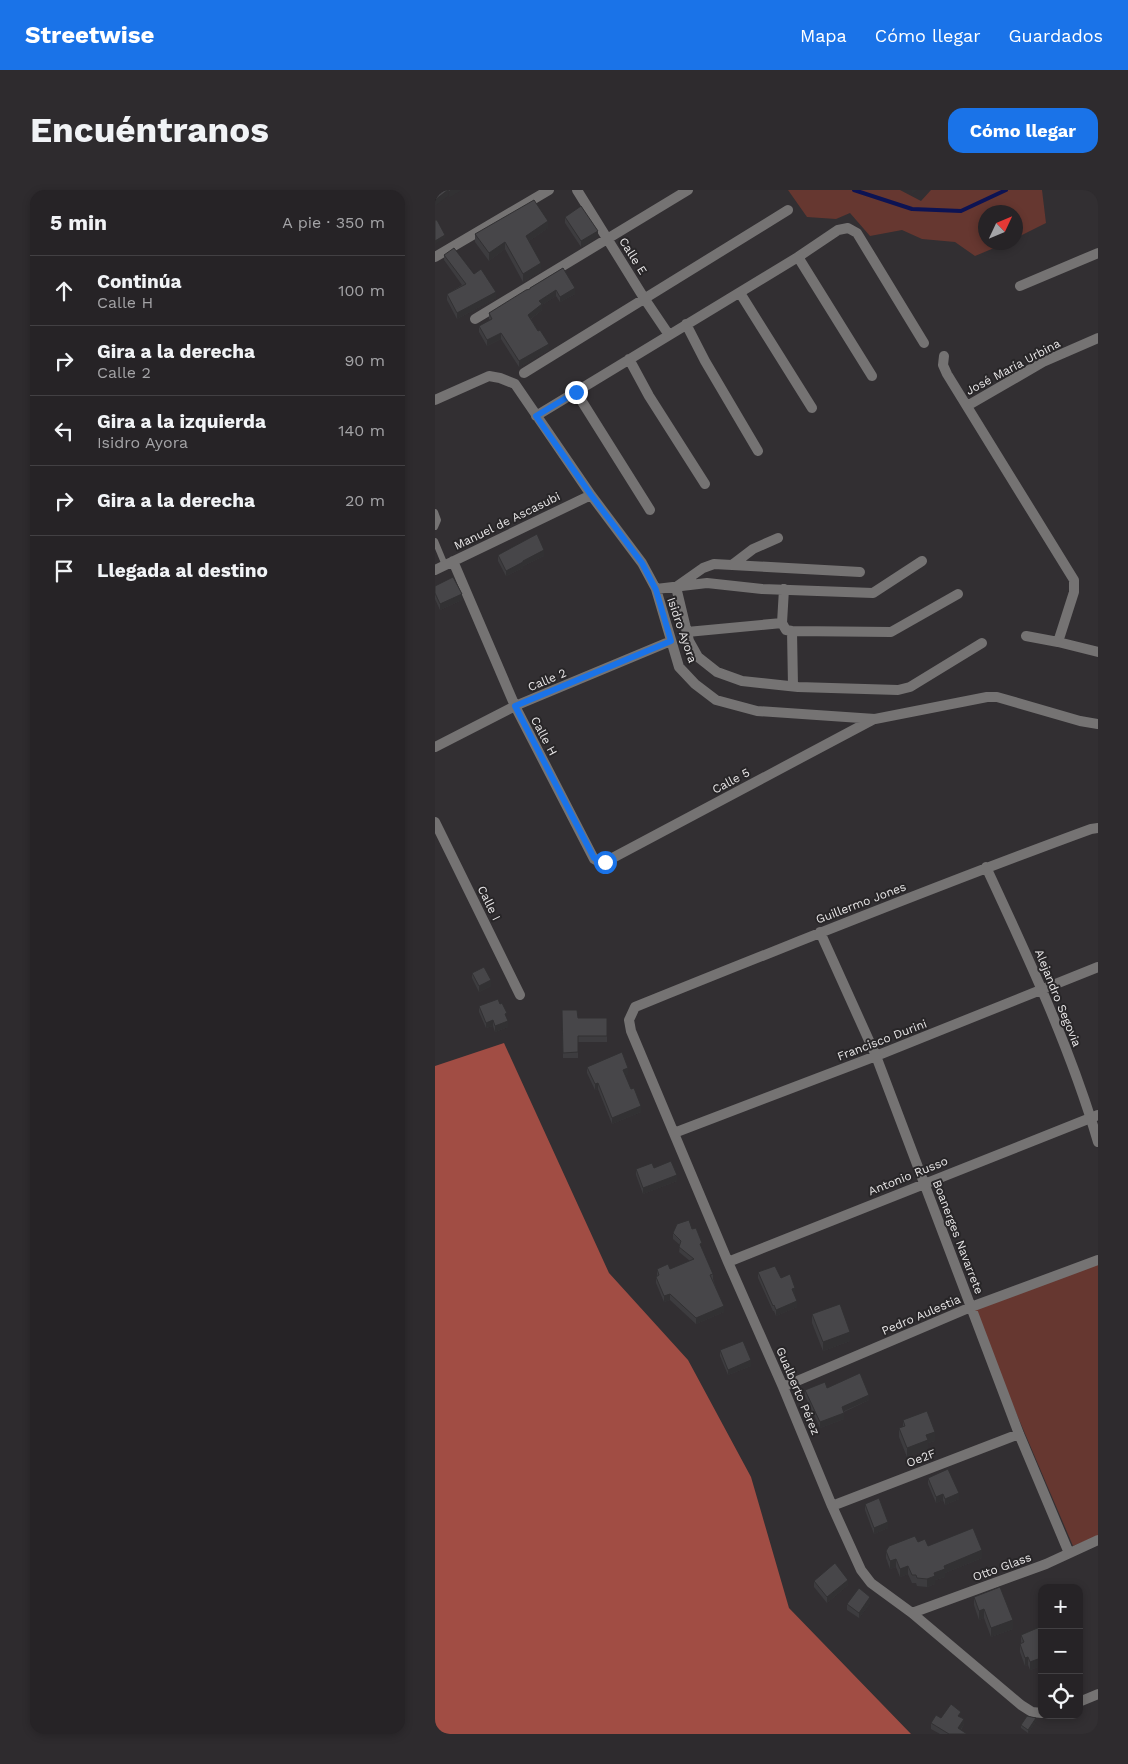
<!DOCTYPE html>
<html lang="es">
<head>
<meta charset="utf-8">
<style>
	body { margin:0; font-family:"Work Sans",sans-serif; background:#2e2b2e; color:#f1f3f6 }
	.controls { position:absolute; right:15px; bottom:15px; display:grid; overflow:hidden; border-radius:10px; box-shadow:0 2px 8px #0003 }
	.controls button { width:45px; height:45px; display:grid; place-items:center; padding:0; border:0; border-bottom:1px solid #424043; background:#262326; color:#f1f3f6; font:25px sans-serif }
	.compass { position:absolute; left:543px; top:15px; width:45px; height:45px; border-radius:50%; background:#262326; box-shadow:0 2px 8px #0003; rotate:46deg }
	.stop { position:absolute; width:15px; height:15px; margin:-11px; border:4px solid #1a73e8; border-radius:50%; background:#fff }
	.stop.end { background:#1a73e8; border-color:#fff; box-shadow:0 1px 5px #0008 }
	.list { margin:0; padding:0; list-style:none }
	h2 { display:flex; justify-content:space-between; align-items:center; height:65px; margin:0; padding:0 20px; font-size:21px }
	h2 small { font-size:16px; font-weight:400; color:#a4a4a7 }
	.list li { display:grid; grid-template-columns:32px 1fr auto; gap:15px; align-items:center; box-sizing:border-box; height:70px; padding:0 20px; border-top:1px solid #424043 }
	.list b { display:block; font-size:19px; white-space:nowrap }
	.list p { margin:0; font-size:16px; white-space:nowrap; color:#a4a4a7 }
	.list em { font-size:16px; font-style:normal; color:#a4a4a7 }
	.icon { flex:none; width:28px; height:28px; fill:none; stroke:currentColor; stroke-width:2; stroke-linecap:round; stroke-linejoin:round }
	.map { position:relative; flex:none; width:663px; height:1544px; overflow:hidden; border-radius:15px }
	header { display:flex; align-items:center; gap:30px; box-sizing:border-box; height:70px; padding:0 25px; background:#1a73e8; color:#fff }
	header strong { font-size:24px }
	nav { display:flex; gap:28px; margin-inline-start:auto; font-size:18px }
	.intro { display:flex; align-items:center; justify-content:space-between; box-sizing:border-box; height:120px; padding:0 30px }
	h1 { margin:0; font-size:35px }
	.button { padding:12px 22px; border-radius:15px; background:#1a73e8; color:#fff; font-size:18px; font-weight:700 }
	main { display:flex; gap:30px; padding:0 30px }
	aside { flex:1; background:#262326; border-radius:15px; box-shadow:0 2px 8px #0003 }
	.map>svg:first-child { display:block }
</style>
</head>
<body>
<header>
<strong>Streetwise</strong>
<nav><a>Mapa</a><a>Cómo llegar</a><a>Guardados</a></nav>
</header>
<div class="intro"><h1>Encuéntranos</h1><a class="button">Cómo llegar</a></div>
<main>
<aside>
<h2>5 min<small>A pie · 350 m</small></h2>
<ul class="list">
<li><svg class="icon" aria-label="ahead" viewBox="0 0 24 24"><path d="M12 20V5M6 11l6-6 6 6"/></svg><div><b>Continúa</b><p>Calle H</p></div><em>100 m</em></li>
<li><svg class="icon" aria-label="right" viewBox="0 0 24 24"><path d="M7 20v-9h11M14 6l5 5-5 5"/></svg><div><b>Gira a la derecha</b><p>Calle 2</p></div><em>90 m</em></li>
<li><svg class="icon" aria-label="left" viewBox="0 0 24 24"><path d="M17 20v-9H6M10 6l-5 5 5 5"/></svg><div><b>Gira a la izquierda</b><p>Isidro Ayora</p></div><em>140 m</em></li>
<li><svg class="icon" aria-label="right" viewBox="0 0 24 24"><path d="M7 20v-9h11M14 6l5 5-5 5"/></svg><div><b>Gira a la derecha</b></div><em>20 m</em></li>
<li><svg class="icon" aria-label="arrive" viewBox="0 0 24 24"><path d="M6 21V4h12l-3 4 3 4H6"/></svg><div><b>Llegada al destino</b></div></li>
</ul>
</aside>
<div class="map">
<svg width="663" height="1544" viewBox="0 0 663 1544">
	<rect width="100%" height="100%" fill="#322f32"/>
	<path fill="#663730" d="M353 0H465L486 11 496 0H607L611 33 581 48 580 22H550V52L571 53 540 66 520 52 487 49 467 40 435 46 415 23 401 29 372 27Z
		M663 1070V1346L638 1356 536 1117Z"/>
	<path fill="#a14d44" d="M69 853 174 1083 253 1170 316 1287 354 1418 476 1544H0V876Z"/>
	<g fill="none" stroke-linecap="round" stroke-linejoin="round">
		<path stroke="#0d1353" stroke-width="4" d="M419 0 477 19 526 21 571 0"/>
		<path stroke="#757373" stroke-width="6" d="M0 322 3 330 0 337
			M0 351 10 375"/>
		<path stroke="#757373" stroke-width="10" d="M142 0 209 108 234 145
			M0 67 114 0
			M363 67 437 186
			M585 96 663 63
			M305 103 377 218
			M40 129 253 0
			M251 134 270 171 323 261
			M509 166 508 175 512 184 639 390V402L623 452
			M194 169 214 206 270 294
			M89 183 353 20
			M141 202 215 320
			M0 210 54 186 65 188 80 194 156 305 207 373 221 399 244 477 260 494 281 510 322 521 440 529 552 507H562L645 531 663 534
			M532 216 608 172 663 148
			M101 226 363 67 403 40 413 38 422 43 489 153
			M18 371 80 516 159 669 164 672H170L439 529
			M297 375 318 359 343 348
			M0 380 156 305
			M425 382 279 374 268 378 241 397 254 451 263 467 282 482 307 491 363 497 463 500 475 497 547 453
			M221 399 272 393 327 399 438 403 487 371
			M349 399 347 433 351 440 357 441 456 442 523 404
			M357 441 358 496
			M252 442 347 433
			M591 446 623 452 663 462
			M0 557 80 516 236 451
			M0 632 85 805
			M551 677C593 767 635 857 663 952
			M385 742 441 866 584 1244 634 1363
			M239 943 441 866 663 777
			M293 1072 663 925
			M348 1197 536 1117 663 1070
			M397 1316 584 1244
			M477 1423 611 1374 663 1350
			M644 1512 663 1504
			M607 1523 597 1522 586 1515 477 1423 436 1393 426 1380 397 1316 348 1197 293 1072 196 841 194 830 200 817C351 756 503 695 656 639L663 638"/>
	</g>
	<path fill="#3d3c3f" d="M130 27 163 47 146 57 130 33Z
		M113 38 94 51 106 81 88 92 70 59 54 71 40 52V44Z
		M9 65 39 84 61 108 22 129 12 110V104L27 95 9 70Z
		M128 78 140 104 125 112 121 106 107 115V120L96 129 114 160 84 177 66 149 52 156 44 142V136L55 130 54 129V123L95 100V98Z
		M63 365 109 366 88 376V378L71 386 63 371Z
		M0 396 27 410 5 420 0 409Z
		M37 783 56 796 44 802 37 788Z
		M44 816 72 828 73 837 60 842 58 836 51 838 44 822Z
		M127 820 143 828H172V852H143V868H128Z
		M152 877 193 884 190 885 206 922 177 934 163 899 160 900 152 883Z
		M219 978 242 991 208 1004 201 985V979Z
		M257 1039 278 1084V1089L289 1122 261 1134 235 1110 229 1112 221 1093V1087L222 1086V1079H235L255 1071 244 1062 245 1055 238 1049V1043Z
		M323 1082 360 1103 359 1104 362 1117 341 1126 339 1121H338L323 1088Z
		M377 1124 415 1151 388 1161 377 1133Z
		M285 1160 316 1176 293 1185 285 1166Z
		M392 1198 434 1210 409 1222V1229L385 1238 370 1206V1200Z
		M468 1230 500 1251 493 1253V1259L472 1267 464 1247V1238L468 1237Z
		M493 1288 524 1309 510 1315 508 1310 501 1313 493 1294Z
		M430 1314 453 1338 439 1344 430 1320Z
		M493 1356 547 1368 510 1383V1387L500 1390V1394L492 1397 482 1396 481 1393H477L473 1384 465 1387 461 1377 455 1379 451 1368V1361Z
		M379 1391 413 1395 392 1413 379 1397Z
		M539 1407 578 1439 556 1447 549 1428 544 1430 539 1415Z
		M435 1413 424 1428 412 1420V1414Z
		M607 1436V1487L603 1477 595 1480 593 1475 590 1476 585 1462V1454L586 1453V1445Z
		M526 1527 529 1534 526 1540 532 1544H505L496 1539V1533L506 1528Z
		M601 1531 593 1543 586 1538V1535Z"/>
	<path fill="#323133" d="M13 0V6L0 16V10Z
		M16 0H25V1L14 8V2Z
		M477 0H483L477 4Z
		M113 31V38L91 53V46Z
		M163 41V47L146 57V51Z
		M10 45V48L0 54V51Z
		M70 52V59L54 71V63Z
		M106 73V81L88 92V84Z
		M140 98V104L125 112V107Z
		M121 100V106L107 115V120L93 131V125L104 111Z
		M61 102V108L22 129V123Z
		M66 143V149L52 156V150Z
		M114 154V160L84 177V171Z
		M109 360V366L88 376V378L71 386V381L88 371Z
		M27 404V410L5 420V414Z
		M56 790V796L44 802V796Z
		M58 830V836L51 838V833Z
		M73 831V837L60 842V836Z
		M193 878V884L188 886V880Z
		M163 893V899L160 900V894Z
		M206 916V922L177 934V928Z
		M242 985V991L208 1004V998Z
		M360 1098V1103L357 1105V1099Z
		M235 1104V1110L229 1112V1106Z
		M362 1111V1117L341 1126V1120Z
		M289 1116V1122L261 1134V1128Z
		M415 1142V1151L388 1161V1152Z
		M316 1170V1176L293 1185V1180Z
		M434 1205V1210L407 1222V1217Z
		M409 1223V1229L385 1238V1232Z
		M500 1242V1251L493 1253V1259L472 1267V1258L491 1245Z
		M524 1303V1309L510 1315V1309Z
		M508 1304V1310L501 1313V1307Z
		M453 1332V1338L439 1344V1338Z
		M547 1360V1368L510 1383V1387L500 1390V1394L492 1397V1389L509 1376Z
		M461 1369V1377L455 1379V1371Z
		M473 1376V1384L465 1387V1379Z
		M413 1390V1395L392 1413V1407Z
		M435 1407V1413L424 1428V1423Z
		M549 1419V1428L544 1430V1421Z
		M578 1430V1439L556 1447V1438Z
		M593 1467V1475L590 1476V1468Z
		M603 1469V1477L595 1480V1472Z
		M601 1528V1531L593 1543V1540Z
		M529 1529V1534L523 1544V1538Z"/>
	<path fill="#474649" stroke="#323133" d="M0 0H16L14 2 13 0 0 10Z
		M99 10 113 31 91 46 106 73 88 84 70 52 54 63 40 44Z
		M146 16 163 41 146 51 130 27Z
		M0 30H2L10 45 0 51Z
		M19 58 39 84 46 79 61 102 22 123 12 104 31 94 9 65Z
		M128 78 140 98 125 107 121 100 104 111 107 114 93 125 103 141 105 140 114 154 84 171 66 143 52 150 44 136 57 129 54 123 91 100 95 99V98Z
		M102 344 109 360 88 371V372L71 381 63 365Z
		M18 387 27 404 5 414 0 403V396Z
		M49 777 56 790 44 796 37 783Z
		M63 809 65 814 67 813 72 823 70 824 73 831 60 836 58 830 51 833 44 816Z
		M127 820H142L143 828H172V846H143V862L128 863Z
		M187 862 193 878 188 880 196 899 199 898 206 916 177 928 163 893 160 894 152 877Z
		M236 971 242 985 208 998 201 979 217 973 219 978Z
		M254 1030 257 1039 261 1038 267 1053 265 1054 278 1084 275 1085 289 1116 261 1128 235 1104 229 1106 221 1087 224 1085 222 1079 233 1074 235 1079 259 1069 244 1057 246 1051 238 1043 242 1034Z
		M340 1076 346 1088 355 1084 360 1098 357 1099 362 1111 341 1120 339 1115 338 1116 323 1082Z
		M405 1114 415 1142 388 1152 377 1124Z
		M308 1151 316 1170 293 1180 285 1160Z
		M425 1183 434 1205 407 1217 409 1223 385 1232 370 1200 390 1192 392 1198Z
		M492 1221 500 1242 491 1245 493 1250 472 1258 464 1238 470 1236 468 1230Z
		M513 1279 524 1303 510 1309 508 1304 501 1307 493 1288Z
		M444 1308 453 1332 439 1338 430 1314Z
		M538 1338 547 1360 509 1376 510 1379 499 1383 500 1386 492 1389 482 1388 481 1385H477L473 1376 465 1379 461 1369 455 1371 451 1361 454 1356 480 1346 483 1352 490 1349 493 1356Z
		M400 1373 413 1390 392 1407 379 1391Z
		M565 1397 578 1430 556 1438 549 1419 544 1421 539 1407Z
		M424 1398 435 1407 424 1423 412 1414Z
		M607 1436V1478L603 1469 595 1472 593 1467 590 1468 585 1454 589 1452 586 1445Z
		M516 1514 526 1522 523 1526 529 1529 523 1538 532 1544H514L496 1533 501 1525 506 1528Z
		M592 1526 601 1528 593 1540 586 1535Z"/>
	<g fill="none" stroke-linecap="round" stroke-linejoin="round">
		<path stroke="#1a73e8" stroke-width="6" d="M141 202 101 226 156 305 207 373 221 400 236 451 80 516 159 668 164 672H170"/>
	</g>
	<g text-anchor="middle" stroke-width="4" stroke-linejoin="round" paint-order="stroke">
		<g font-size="12" fill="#e7e5e6" stroke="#282628">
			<text transform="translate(198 66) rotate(58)" y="4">Calle E</text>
			<text transform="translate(578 177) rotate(-28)" y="4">José María Urbina</text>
			<text transform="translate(72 331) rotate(-26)" y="4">Manuel de Ascasubi</text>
			<text transform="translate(247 440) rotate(71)" y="4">Isidro Ayora</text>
			<text transform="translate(112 490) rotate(-23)" y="4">Calle 2</text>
			<text transform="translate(109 546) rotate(62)" y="4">Calle H</text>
			<text transform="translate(296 591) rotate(-28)" y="4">Calle 5</text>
			<text transform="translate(54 713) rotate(64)" y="4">Calle I</text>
			<text transform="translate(426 713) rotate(-21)" y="4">Guillermo Jones</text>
			<text transform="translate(623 808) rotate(68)" y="4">Alejandro Segovia</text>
			<text transform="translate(447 850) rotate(-21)" y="4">Francisco Durini</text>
			<text transform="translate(473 986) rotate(-22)" y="4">Antonio Russo</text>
			<text transform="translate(523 1047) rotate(69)" y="4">Boanerges Navarrete</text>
			<text transform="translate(486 1125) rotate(-23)" y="4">Pedro Aulestia</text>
			<text transform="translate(363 1201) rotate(67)" y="4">Gualberto Pérez</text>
			<text transform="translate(486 1268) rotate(-21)" y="4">Oe2F</text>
			<text transform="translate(567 1377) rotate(-20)" y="4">Otto Glass</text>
		</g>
	</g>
</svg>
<div class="controls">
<button>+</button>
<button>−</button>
<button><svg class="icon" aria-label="locate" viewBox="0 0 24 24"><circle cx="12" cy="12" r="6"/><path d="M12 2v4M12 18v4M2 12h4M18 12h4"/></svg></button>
</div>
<svg class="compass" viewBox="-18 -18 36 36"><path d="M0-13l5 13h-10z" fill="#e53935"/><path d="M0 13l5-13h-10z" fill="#a4a4a7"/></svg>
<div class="stop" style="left:170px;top:672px"></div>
<div class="stop end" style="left:141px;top:202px"></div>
</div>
</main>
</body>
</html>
